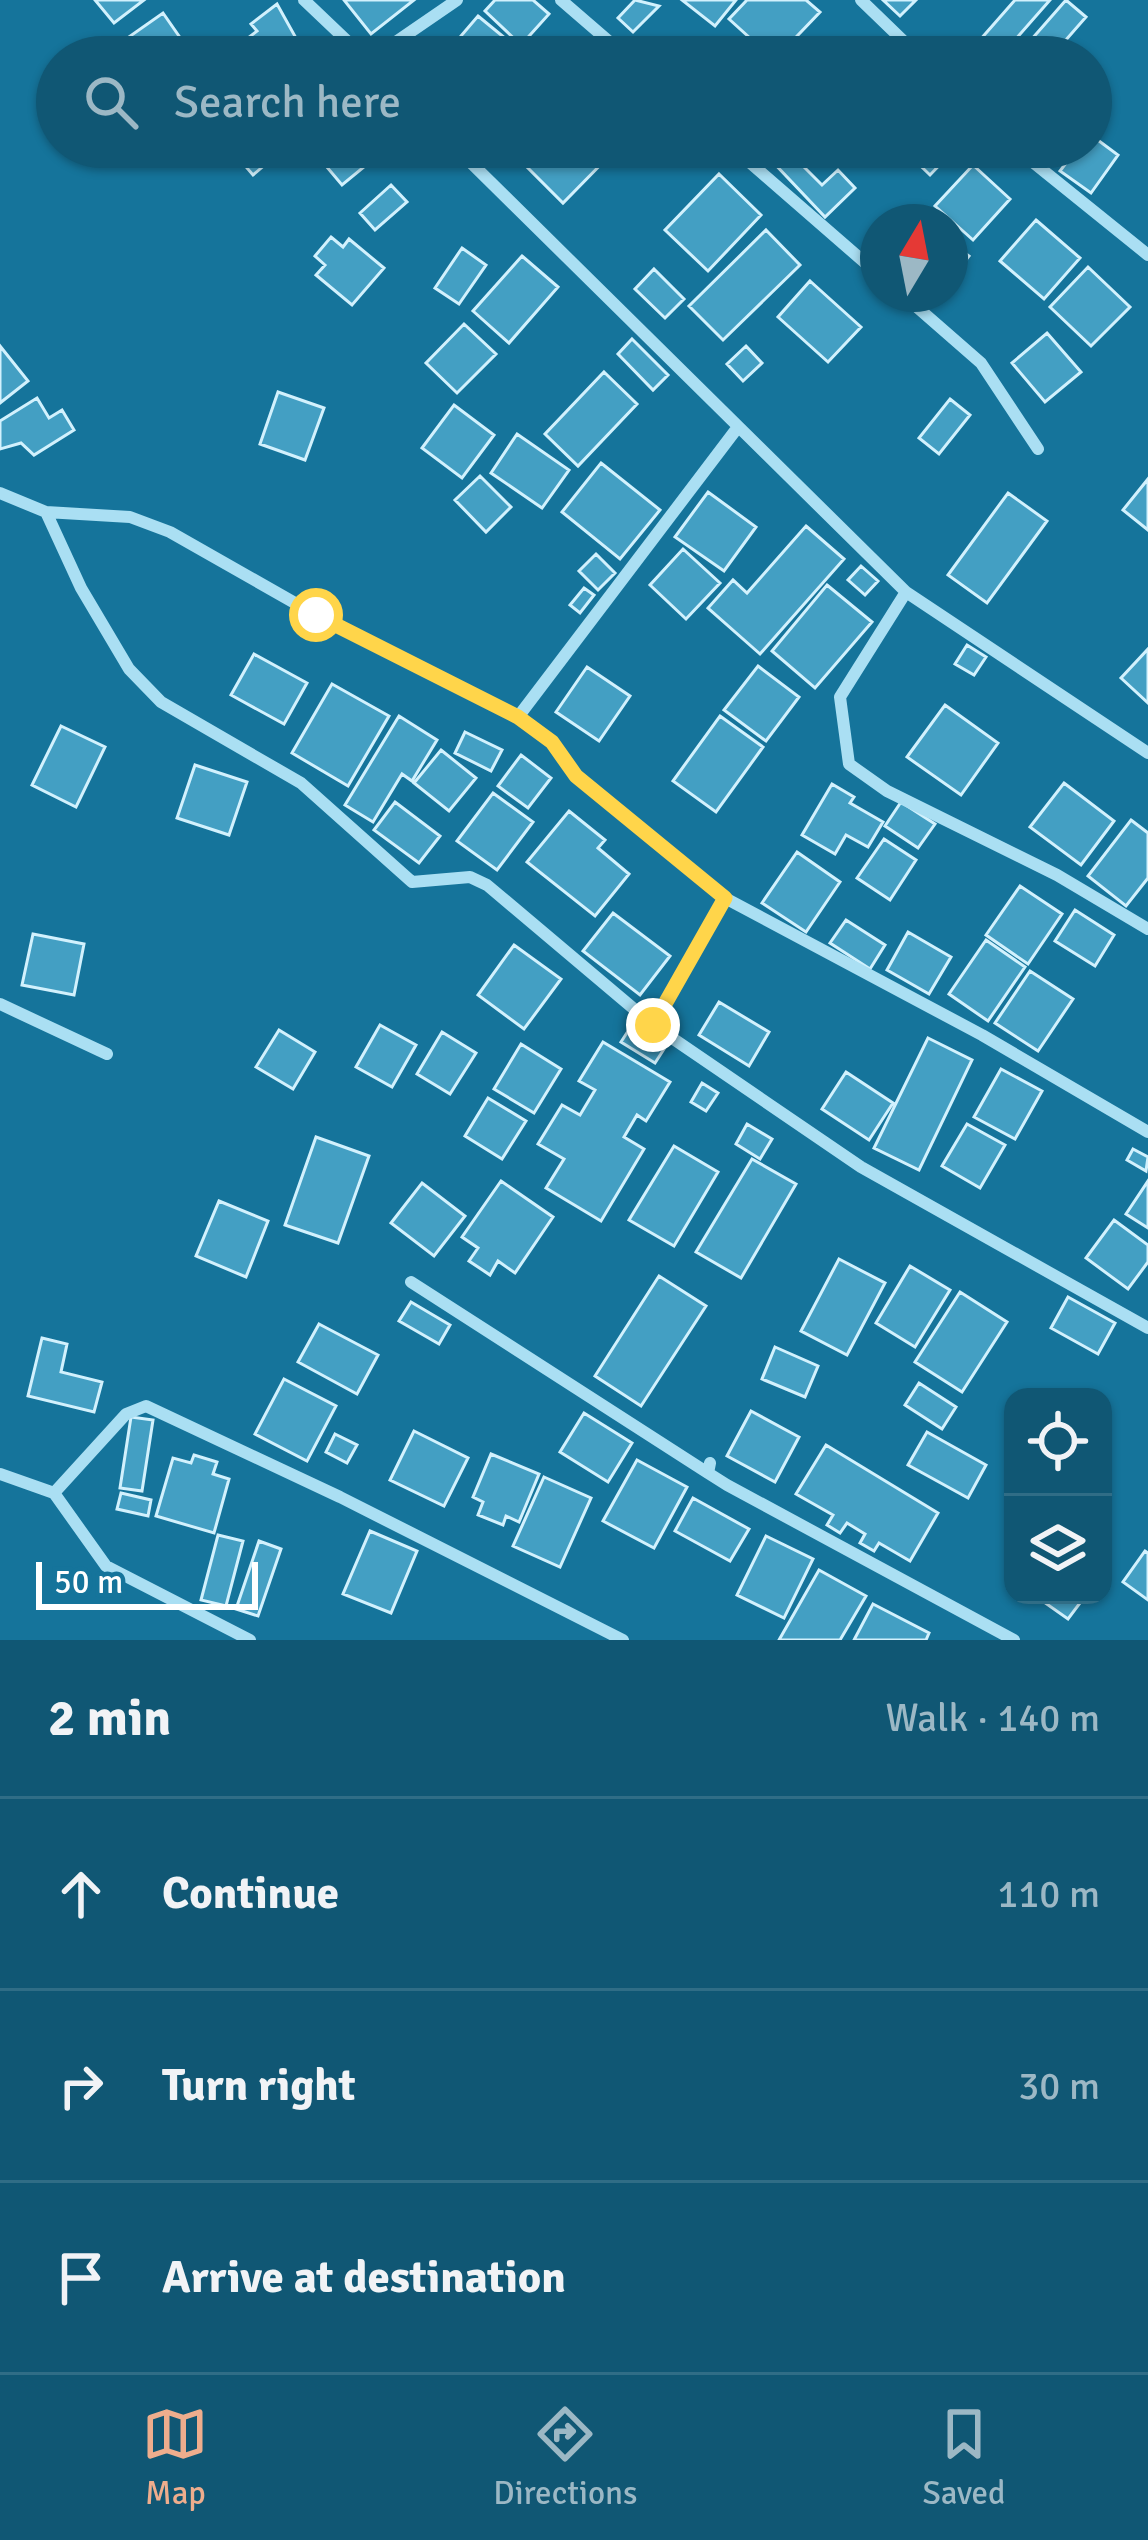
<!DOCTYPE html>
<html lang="en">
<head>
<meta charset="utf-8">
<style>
	body { margin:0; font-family:Signika,sans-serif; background:#1e607c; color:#f1f3f6 }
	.controls { position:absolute; right:36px; bottom:36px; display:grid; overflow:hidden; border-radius:24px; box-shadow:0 3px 9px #0004 }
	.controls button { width:108px; height:108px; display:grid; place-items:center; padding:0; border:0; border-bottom:3px solid #306d86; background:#105774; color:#f1f3f6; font:60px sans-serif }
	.compass { position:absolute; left:860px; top:204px; width:108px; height:108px; border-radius:50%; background:#105774; box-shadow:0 3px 9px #0004; rotate:10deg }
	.scale { position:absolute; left:36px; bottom:30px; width:222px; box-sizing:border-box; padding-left:12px; border:6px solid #fff; border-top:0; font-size:33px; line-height:42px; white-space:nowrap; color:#fff; -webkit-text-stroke:9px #15749b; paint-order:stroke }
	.stop { position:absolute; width:36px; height:36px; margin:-27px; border:9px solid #ffd54a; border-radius:50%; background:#fff }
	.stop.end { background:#ffd54a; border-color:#fff; box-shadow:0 3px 12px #0008 }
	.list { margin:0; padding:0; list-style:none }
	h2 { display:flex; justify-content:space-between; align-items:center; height:156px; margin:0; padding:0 48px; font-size:51px }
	h2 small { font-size:39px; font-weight:400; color:#9cb8c5 }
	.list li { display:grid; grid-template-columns:78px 1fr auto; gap:36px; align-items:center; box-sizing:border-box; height:192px; padding:0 48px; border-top:3px solid #306d86 }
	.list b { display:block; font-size:45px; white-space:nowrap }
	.list em { font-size:39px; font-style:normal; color:#9cb8c5 }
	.icon { flex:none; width:66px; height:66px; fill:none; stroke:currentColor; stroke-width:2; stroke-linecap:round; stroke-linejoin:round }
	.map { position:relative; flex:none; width:1148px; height:1640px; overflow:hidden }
	.search { position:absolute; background:#105774; box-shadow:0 3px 9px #0004; left:36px; right:36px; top:36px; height:132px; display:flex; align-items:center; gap:30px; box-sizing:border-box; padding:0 42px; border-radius:66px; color:#9cb8c5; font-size:45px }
	.sheet { height:732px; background:#105774 }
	nav { display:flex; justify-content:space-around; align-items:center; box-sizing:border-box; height:168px; border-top:3px solid #306d86; background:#105774; font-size:33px; color:#9cb8c5 }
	nav a { display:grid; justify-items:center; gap:6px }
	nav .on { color:#eead8d }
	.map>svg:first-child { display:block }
</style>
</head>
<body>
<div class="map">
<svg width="1148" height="1640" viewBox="0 0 1148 1640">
	<rect width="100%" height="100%" fill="#15749b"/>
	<path fill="#439fc3" stroke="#d2f1fd" stroke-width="3" d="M95 0H144L114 23Z
		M344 0H414L371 34Z
		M495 0H533L549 14 521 45 485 11Z
		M635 0 659 6 633 32 618 18Z
		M682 0H736L715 26Z
		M747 0H806L820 12 777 57H771L729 19Z
		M883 0H916L900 16Z
		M1015 0H1050L1000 57H965Z
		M1066 0 1086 17 1051 57H1016Z
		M277 4 301 47 288 57H244L236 47 257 31 251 24Z
		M163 13 190 52 183 57H109L106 53Z
		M478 16 517 48 510 57H443Z
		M1091 135 1118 155 1091 193 1060 171 1078 147H1091Z
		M229 147H286L253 175Z
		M310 147H368L376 157 342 185Z
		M536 147H606L612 153 563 203 521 161Z
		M784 147 822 185 838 170 855 188 825 217 771 160Z
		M901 147H953L955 149 930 175Z
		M973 165 1010 199 973 240 935 206Z
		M719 174 761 215 708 271 665 230Z
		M391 185 407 202 375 230 360 213Z
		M1036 220 1080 258 1044 299 1000 261Z
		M766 230 800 265 723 340 689 306Z
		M331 237 343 247 349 239 384 268 352 305 316 275 325 265 315 256Z
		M950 242 969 256 950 280Z
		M462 248 486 265 459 304 435 288Z
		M522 256 558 287 509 343 473 311Z
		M1088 267 1130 307 1091 346 1050 307Z
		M654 269 684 299 665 318 635 289Z
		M810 281 861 327 828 362 778 317Z
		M464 324 496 354 457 393 426 363Z
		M1047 333 1081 372 1045 402 1012 363Z
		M632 339 668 375 653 390 618 354Z
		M0 346 28 381 0 403Z
		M746 346 762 363 743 381 727 364Z
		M604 372 637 404 578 466 545 434Z
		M278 392 324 408 305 460 260 444Z
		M37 398 49 418 62 410 74 430 34 455 21 443 0 449V421Z
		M950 399 970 415 939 454 919 438Z
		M454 405 494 435 462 478 422 448Z
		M517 434 569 470 542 508 491 473Z
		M601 463 660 510 620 559 562 512Z
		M480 476 511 507 486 532 455 500Z
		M1148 479V530L1123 510Z
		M708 492 756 527 724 571 675 537Z
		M1008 493 1047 521 987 603 948 575Z
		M806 526 844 559 760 654 708 608 733 580 747 593Z
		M683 549 720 583 686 619 650 585Z
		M596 554 615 573 598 590 579 571Z
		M861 566 878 581 865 595 848 580Z
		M827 585 872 622 815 688 772 651Z
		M584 588 594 595 580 613 570 605Z
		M967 645 986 657 974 675 955 664Z
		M1148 649V703L1121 678Z
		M254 654 307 683 284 724 231 695Z
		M758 666 799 697 766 741 724 710Z
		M587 667 630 696 599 741 556 712Z
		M332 684 389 716 348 786 292 753Z
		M945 705 998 743 961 795 907 757Z
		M399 716 437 740 412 781 402 774 373 822 345 805Z
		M720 716 763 747 716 812 673 781Z
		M61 726 105 747 76 807 32 785Z
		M465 732 502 750 491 771 455 753Z
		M441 750 476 778 449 811 414 783Z
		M521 755 551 778 528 808 498 786Z
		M195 765 247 782 229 835 177 818Z
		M1064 783 1114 821 1081 865 1030 827Z
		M832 784 854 797 850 803 883 822 868 847 846 835 835 854 802 835Z
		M493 793 533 822 497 870 457 841Z
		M395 802 440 836 419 863 374 830Z
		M901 802 935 824 918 848 885 826Z
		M569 811 605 840 598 848 629 874 595 916 527 862Z
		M1131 820 1148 833V878L1126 906 1088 876Z
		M884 839 916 860 890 900 857 878Z
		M797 852 840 882 806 932 762 903Z
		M1020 886 1062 914 1028 964 986 935Z
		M1075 910 1114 935 1095 966 1055 941Z
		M613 913 670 956 640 995 583 951Z
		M846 920 885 945 870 969 830 943Z
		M908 932 951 957 929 994 887 970Z
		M33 934 84 944 74 995 22 985Z
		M986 940 1025 967 988 1021 949 994Z
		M514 945 561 979 524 1029 478 995Z
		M1030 971 1073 999 1038 1051 995 1023Z
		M719 1002 769 1032 749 1066 699 1035Z
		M380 1025 416 1045 392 1087 356 1067Z
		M632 1025 666 1046 655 1063 621 1042Z
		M279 1030 315 1052 293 1089 256 1067Z
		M442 1032 476 1053 450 1094 417 1074Z
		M928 1038 972 1060 919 1170 874 1148Z
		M603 1042 670 1082 646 1121 637 1115 624 1137 644 1149 601 1221 546 1188 564 1159 538 1144 562 1105 580 1115 595 1090 579 1081Z
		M521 1044 561 1069 534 1113 494 1089Z
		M1001 1069 1042 1091 1015 1139 974 1117Z
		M846 1072 893 1103 869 1140 822 1109Z
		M702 1083 718 1093 706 1111 691 1102Z
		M488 1098 526 1121 502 1159 465 1136Z
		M747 1124 772 1139 760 1159 736 1144Z
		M967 1124 1005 1145 980 1188 942 1166Z
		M316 1137 369 1156 338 1243 285 1225Z
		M674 1146 718 1172 674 1246 629 1220Z
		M1133 1149 1148 1157 1146 1171 1127 1160Z
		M752 1159 796 1184 741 1278 696 1252Z
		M501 1181 553 1217 515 1273 498 1261 490 1275 469 1261 478 1248 462 1237Z
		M1148 1181V1228L1126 1214Z
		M422 1183 465 1216 434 1256 391 1223Z
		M219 1201 268 1221 246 1277 196 1256Z
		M1114 1220 1148 1245V1262L1128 1289 1086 1258Z
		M839 1259 885 1283 847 1355 801 1331Z
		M910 1266 950 1290 915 1347 876 1323Z
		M659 1276 706 1306 641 1406 595 1376Z
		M960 1292 1007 1322 962 1392 915 1362Z
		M1068 1297 1115 1323 1098 1354 1051 1328Z
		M411 1302 450 1325 439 1344 399 1321Z
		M319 1324 378 1355 357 1394 298 1362Z
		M42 1338 67 1344 61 1372 102 1382 94 1412 28 1396Z
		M775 1347 818 1366 805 1397 762 1379Z
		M284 1379 336 1406 307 1461 255 1434Z
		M919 1383 956 1407 942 1429 905 1405Z
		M751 1411 799 1437 775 1482 727 1456Z
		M584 1413 632 1443 608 1482 560 1452Z
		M131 1417 153 1420 142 1491 120 1488Z
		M414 1431 468 1458 444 1506 390 1480Z
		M927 1432 986 1465 968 1498 908 1465Z
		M335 1434 357 1445 347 1463 326 1452Z
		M826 1445 938 1513 910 1561 879 1543 874 1551 860 1543 865 1534 847 1523 840 1533 827 1525 833 1515 796 1494Z
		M491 1454 539 1474 519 1522 506 1516 503 1525 478 1515 483 1502 473 1497Z
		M194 1455 217 1462 213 1474 229 1479 214 1533 156 1516 173 1458 191 1463Z
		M637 1460 687 1487 654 1548 603 1521Z
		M544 1477 591 1498 560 1567 513 1546Z
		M121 1493 151 1500 148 1516 117 1509Z
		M693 1498 749 1529 730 1561 675 1531Z
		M370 1531 417 1551 391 1613 343 1594Z
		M218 1535 243 1541 226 1606 201 1600Z
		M766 1536 813 1559 784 1618 737 1595Z
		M259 1541 281 1549 258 1616 236 1609Z
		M1145 1551 1148 1553V1600L1123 1582Z
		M819 1570 866 1596 840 1640H779Z
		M1034 1595H1086L1068 1619Z
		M873 1604 929 1633 926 1640H854Z"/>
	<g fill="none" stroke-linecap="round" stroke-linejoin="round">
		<path stroke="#aadff3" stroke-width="12" d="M304 0 364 57
			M561 0 627 57
			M861 0 920 57
			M374 57 457 0
			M455 147 906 592 840 697 849 764 887 791 1057 875 1148 929
			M732 147 878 274
			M1014 147 1148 255
			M902 294 981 363 1038 449
			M738 427 518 717 552 742 576 775 725 898 982 1035 1148 1132
			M0 493 46 512 130 517 170 532 316 615 518 717
			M46 512 81 588 129 669 161 702 301 783 412 882 470 877 487 885 653 1025
			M906 592 1148 753
			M725 898 653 1025 861 1167 1148 1328
			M0 1004 107 1054
			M411 1282 708 1473
			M710 1463 708 1473 727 1485 1014 1640
			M0 1474 54 1493 126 1414 146 1406 340 1497 623 1640
			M54 1493 106 1566 250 1640"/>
	</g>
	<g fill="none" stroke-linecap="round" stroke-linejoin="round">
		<path stroke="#ffd54a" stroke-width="15" d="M316 615 518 717 552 742 576 776 725 898 653 1025"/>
	</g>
</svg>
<div class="controls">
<button><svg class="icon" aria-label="locate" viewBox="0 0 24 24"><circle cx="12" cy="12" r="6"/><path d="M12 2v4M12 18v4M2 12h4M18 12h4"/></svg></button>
<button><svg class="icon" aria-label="layers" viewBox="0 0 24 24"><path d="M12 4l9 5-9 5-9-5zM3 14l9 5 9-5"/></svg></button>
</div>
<svg class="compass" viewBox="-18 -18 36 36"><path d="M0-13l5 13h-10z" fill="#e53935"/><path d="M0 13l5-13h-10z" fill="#9cb8c5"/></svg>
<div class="scale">50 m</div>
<div class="stop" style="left:316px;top:615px"></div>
<div class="stop end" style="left:653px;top:1025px"></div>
<div class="search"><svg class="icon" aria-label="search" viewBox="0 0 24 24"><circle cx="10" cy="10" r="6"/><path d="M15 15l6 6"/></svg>Search here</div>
</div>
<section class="sheet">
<h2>2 min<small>Walk · 140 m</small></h2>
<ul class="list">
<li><svg class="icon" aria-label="ahead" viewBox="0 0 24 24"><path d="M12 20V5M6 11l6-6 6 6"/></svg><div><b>Continue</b></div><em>110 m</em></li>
<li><svg class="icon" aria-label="right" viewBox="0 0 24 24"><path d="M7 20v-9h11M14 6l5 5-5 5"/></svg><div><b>Turn right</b></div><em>30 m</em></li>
<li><svg class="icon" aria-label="arrive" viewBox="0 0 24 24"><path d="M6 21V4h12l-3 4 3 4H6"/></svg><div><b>Arrive at destination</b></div></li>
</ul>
</section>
<nav>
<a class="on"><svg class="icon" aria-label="map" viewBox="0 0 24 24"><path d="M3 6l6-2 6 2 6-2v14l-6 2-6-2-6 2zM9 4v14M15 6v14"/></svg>Map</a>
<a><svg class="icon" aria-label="directions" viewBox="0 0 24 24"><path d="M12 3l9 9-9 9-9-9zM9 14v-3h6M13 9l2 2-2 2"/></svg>Directions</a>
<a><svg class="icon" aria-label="saved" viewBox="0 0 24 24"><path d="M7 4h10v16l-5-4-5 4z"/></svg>Saved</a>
</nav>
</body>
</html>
